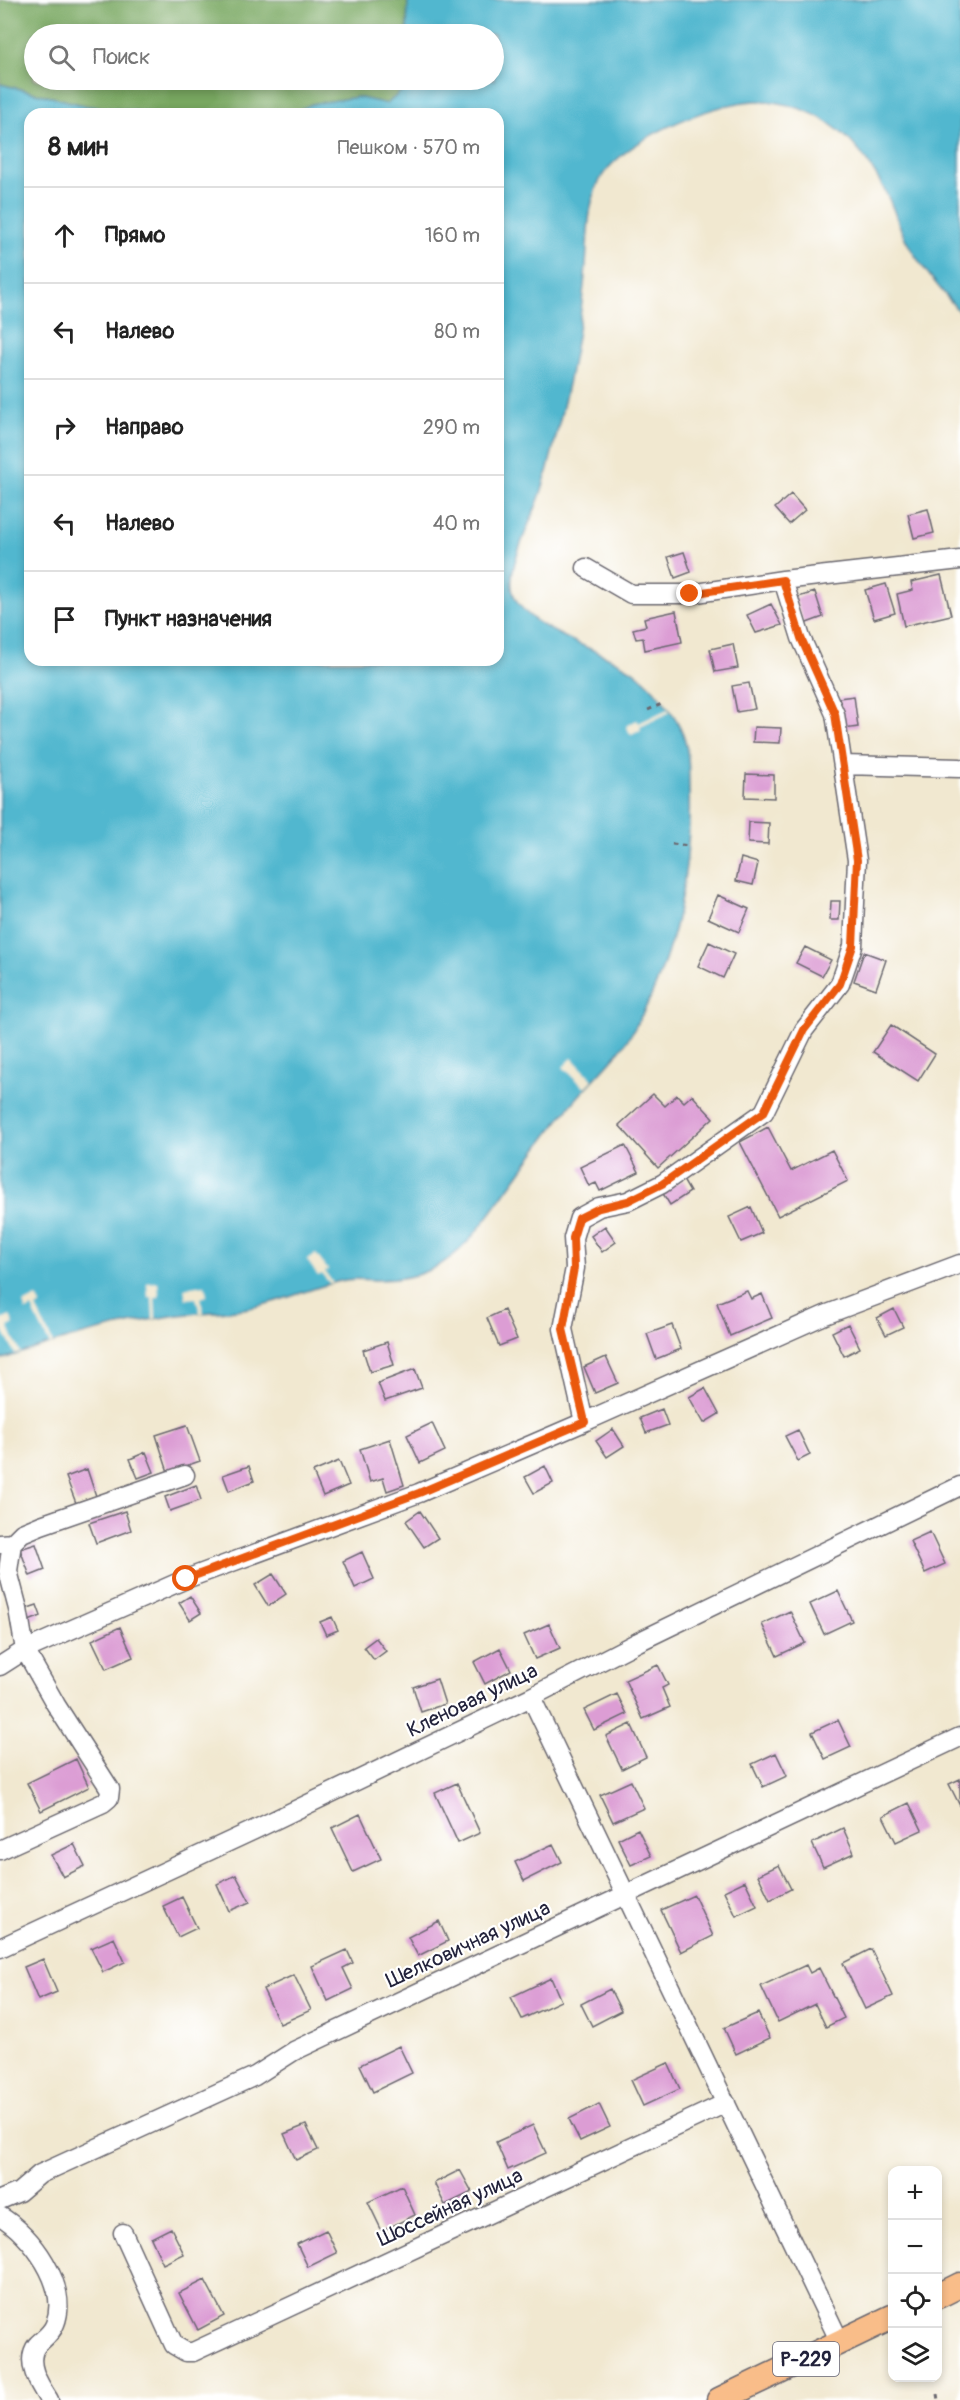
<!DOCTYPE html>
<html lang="ru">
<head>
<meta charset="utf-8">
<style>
	body { margin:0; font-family:Pangolin,sans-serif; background:#f6f6f6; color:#222 }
	.controls { position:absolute; right:18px; bottom:18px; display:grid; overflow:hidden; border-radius:12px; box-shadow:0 3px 9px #0003 }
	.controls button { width:54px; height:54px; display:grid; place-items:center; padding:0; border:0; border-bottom:2px solid #e0e0e0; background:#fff; color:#222; font:30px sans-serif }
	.stop { position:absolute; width:18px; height:18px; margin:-14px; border:4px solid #ea580c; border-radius:50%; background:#fff }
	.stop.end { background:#ea580c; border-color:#fff; box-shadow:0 2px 6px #0008 }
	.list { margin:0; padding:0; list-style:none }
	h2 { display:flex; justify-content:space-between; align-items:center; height:78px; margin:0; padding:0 24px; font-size:26px }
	h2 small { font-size:20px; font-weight:400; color:#767676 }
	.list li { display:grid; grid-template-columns:39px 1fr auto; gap:18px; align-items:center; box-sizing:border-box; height:96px; padding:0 24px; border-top:2px solid #e0e0e0 }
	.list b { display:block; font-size:22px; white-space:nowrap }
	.list em { font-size:20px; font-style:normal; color:#767676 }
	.icon { flex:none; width:33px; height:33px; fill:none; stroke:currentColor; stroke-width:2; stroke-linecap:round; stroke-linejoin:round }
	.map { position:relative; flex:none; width:960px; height:2400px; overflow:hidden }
	.search { position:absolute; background:#fff; box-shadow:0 3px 9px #0003; left:24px; top:24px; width:480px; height:66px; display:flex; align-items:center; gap:15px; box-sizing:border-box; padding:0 21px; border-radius:33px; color:#767676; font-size:22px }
	.panel { position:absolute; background:#fff; box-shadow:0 3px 9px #0003; left:24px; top:108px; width:480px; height:558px; border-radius:18px }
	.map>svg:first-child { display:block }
</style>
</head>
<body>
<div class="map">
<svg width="960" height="2400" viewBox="0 0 960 2400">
	<rect width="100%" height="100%" fill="#fff"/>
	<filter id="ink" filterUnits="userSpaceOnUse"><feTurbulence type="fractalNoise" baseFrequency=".0167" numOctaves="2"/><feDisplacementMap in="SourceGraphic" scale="12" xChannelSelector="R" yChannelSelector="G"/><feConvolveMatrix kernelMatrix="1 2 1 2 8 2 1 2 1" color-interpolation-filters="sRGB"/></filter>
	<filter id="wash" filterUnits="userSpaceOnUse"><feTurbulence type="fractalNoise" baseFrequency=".008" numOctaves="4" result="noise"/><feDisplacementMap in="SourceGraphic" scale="24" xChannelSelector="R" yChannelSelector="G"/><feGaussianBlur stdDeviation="1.35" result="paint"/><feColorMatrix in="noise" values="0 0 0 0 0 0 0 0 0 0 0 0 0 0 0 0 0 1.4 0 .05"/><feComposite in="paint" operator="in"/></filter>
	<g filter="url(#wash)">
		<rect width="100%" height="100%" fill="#f1e8d0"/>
		<path fill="#78a761" stroke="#4d644e" stroke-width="1.5" d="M0 0H408L407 34H34V80H406V87L387 104 357 97 312 104 290 114H160L87 106 0 84Z"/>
		<path fill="#51b7cf" stroke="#3a6c85" stroke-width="1.5" d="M408 0H960V313C942 290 921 268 907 242 898 226 894 207 885 191 874 170 857 145 838 130 816 112 784 100 755 101 710 103 612 143 596 188 587 213 588 240 586 265 583 302 577 339 570 375 561 415 553 454 541 493 533 518 508 564 512 588 519 631 604 648 636 673 653 686 676 714 683 734 689 751 689 771 689 789 692 869 676 954 637 1024 620 1057 590 1081 567 1110 544 1138 523 1169 501 1199 482 1225 462 1255 432 1269 415 1277 396 1280 378 1280 366 1280 356 1278 345 1280 312 1287 282 1302 249 1308 223 1313 198 1312 172 1316 114 1325 56 1341 0 1360V84L87 106 160 114H30V660H498V114H290L312 104 357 97 387 104 406 87V80H494V34H407Z"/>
		<path fill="#f1e8d0" d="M668 709 670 712 640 727 641 730 631 735 626 726 637 720 639 723Z
			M572 1058 593 1080 585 1088 563 1067Z
			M316 1254 328 1270 325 1272 333 1283 330 1284 322 1274 318 1276 307 1260Z
			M158 1282 159 1297H155L156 1319H153L152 1297H148L147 1283Z
			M205 1285 207 1296 200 1298 204 1313H200L196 1298 186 1299 184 1288Z
			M37 1297 41 1305 36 1308 53 1343 50 1345 32 1308 26 1311 23 1304Z
			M10 1316 14 1324 8 1327 21 1353 15 1354 0 1324V1321Z"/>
		<g id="blocks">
			<path fill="#dc9dd4" d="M791 494 805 510 789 524 775 508Z
				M928 509 934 533 914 538 908 514Z
				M684 552 691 572 675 578 668 557Z
				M941 575 951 615 904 626 897 594 913 590 911 582Z
				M886 584 895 613 874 619 865 590Z
				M815 592 823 617 804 624 795 598Z
				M771 604 782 625 756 633 747 615Z
				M676 611 682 642 645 650 643 638 636 639 633 629 646 626 644 618Z
				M733 644 738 668 715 672 710 649Z
				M749 683 755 709 737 712 732 686Z
				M854 696 858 727 844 729 839 698Z
				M754 727 781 728 780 743 753 742Z
				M746 774 774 775V798L745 797Z
				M749 822 769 823 768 844 748 843Z
				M741 858 758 863 753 885 736 881Z
				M718 895 749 909 739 932 708 918Z
				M831 901H840L839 920H830Z
				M709 942 734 954 723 978 698 966Z
				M805 947 831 960 822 976 796 963Z
				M864 952 886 960 876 989 854 981Z
				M891 1025 935 1054 918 1081 873 1052Z
				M653 1094 665 1106 677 1095 684 1102 692 1095 713 1118 658 1168 619 1125Z
				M768 1127 791 1171 832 1150 848 1181 778 1216 740 1142Z
				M625 1145 639 1172 600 1191 596 1183 589 1186 580 1167Z
				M683 1180 690 1192 670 1205 662 1192Z
				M751 1207 762 1233 741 1242 729 1217Z
				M605 1226 616 1242 602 1252 591 1236Z
				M747 1291 751 1299 762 1294 772 1318 730 1336 717 1303Z
				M894 1309 903 1327 886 1335 877 1318Z
				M504 1310 517 1339 499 1346 487 1318Z
				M848 1324 860 1348 844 1356 832 1332Z
				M672 1325 681 1349 656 1359 647 1334Z
				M387 1342 394 1365 370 1372 363 1350Z
				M606 1357 618 1383 595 1393 584 1367Z
				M415 1369 422 1388 385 1401 378 1383Z
				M705 1388 719 1414 704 1423 689 1397Z
				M662 1409 668 1425 646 1433 640 1418Z
				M432 1423 445 1451 420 1463 407 1435Z
				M187 1425 200 1461 168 1472 156 1435Z
				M613 1429 624 1446 607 1457 596 1441Z
				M798 1430 810 1455 798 1461 785 1436Z
				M390 1439 404 1485 387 1491 383 1478 370 1482 360 1449Z
				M146 1452 154 1472 138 1478 130 1459Z
				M339 1461 349 1485 323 1496 313 1472Z
				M249 1466 254 1481 229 1491 223 1475Z
				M545 1466 553 1483 534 1493 525 1477Z
				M87 1469 96 1496 76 1503 66 1477Z
				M196 1485 201 1500 170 1511 165 1497Z
				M125 1511 131 1530 96 1543 89 1523Z
				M420 1511 438 1538 424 1547 406 1521Z
				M930 1532 945 1564 925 1573 910 1541Z
				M36 1544 45 1570 30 1576 20 1549Z
				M362 1552 374 1579 355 1588 343 1561Z
				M273 1574 286 1594 268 1606 255 1585Z
				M838 1591 852 1621 824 1634 810 1604Z
				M190 1596 201 1613 190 1620 179 1603Z
				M37 1605 41 1616 29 1621 25 1609Z
				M790 1611 805 1643 777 1656 762 1624Z
				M332 1617 338 1630 326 1635 320 1622Z
				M549 1624 560 1648 535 1659 524 1635Z
				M120 1627 133 1657 106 1669 92 1640Z
				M376 1638 386 1651 374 1660 364 1647Z
				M500 1648 511 1670 485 1684 474 1662Z
				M658 1665 668 1685 662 1688 670 1707 643 1719 625 1680Z
				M437 1679 445 1704 421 1712 413 1687Z
				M617 1694 627 1714 594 1730 584 1710Z
				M838 1720 851 1747 825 1759 812 1732Z
				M631 1724 646 1757 622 1769 606 1736Z
				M776 1753 787 1776 763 1787 752 1764Z
				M76 1759 89 1787 41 1811 27 1783Z
				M960 1779V1806L949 1784Z
				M631 1781 644 1808 613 1822 600 1795Z
				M457 1783 480 1833 458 1843 435 1793Z
				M909 1803 922 1830 896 1842 883 1816Z
				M360 1814 381 1859 353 1872 332 1828Z
				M843 1828 854 1853 823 1867 812 1843Z
				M638 1829 651 1856 631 1865 618 1839Z
				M74 1844 85 1866 63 1877 51 1855Z
				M553 1844 562 1862 524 1881 515 1862Z
				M779 1865 791 1889 770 1900 758 1875Z
				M236 1875 250 1902 229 1911 217 1884Z
				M745 1881 757 1906 736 1916 724 1891Z
				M694 1895 713 1936 681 1952 661 1910Z
				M182 1897 197 1928 178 1937 163 1906Z
				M439 1921 448 1941 418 1956 408 1937Z
				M114 1938 125 1962 103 1972 91 1948Z
				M871 1949 893 1996 865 2009 843 1963Z
				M347 1950 353 1963 343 1968 353 1989 328 2001 312 1966Z
				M43 1959 57 1992 38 2000 24 1967Z
				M806 1965 810 1973 819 1968 844 2018 826 2027 815 2004 778 2022 761 1986Z
				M294 1975 311 2010 280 2024 263 1989Z
				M551 1978 561 2001 522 2019 511 1997Z
				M610 1989 621 2011 592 2026 581 2004Z
				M758 2013 770 2038 736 2054 724 2028Z
				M399 2046 412 2073 373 2092 360 2065Z
				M668 2063 680 2089 643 2106 631 2080Z
				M599 2104 610 2127 580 2141 569 2119Z
				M306 2125 318 2150 296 2160 284 2134Z
				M533 2125 546 2153 508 2170 496 2142Z
				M460 2170 472 2192 445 2205 434 2183Z
				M402 2186 415 2215 382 2231 368 2202Z
				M171 2228 184 2254 163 2264 151 2238Z
				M326 2230 337 2253 308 2267 297 2244Z
				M205 2280 224 2316 198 2330 179 2293Z"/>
		</g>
	</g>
	<g filter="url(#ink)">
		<use href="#blocks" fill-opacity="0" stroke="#6a676f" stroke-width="1.5"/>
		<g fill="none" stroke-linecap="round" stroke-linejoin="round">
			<defs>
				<path id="minor" d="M960 560 783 580 801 638 835 714 857 860 853 946 840 984 804 1030 764 1112 662 1184 628 1201 599 1207 579 1218 573 1238 575 1268 563 1329 584 1422 825 1315 960 1264
					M586 568 631 594H690L783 580
					M843 765 960 768
					M12 1543 22 1533 41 1525 185 1475
					M0 1544 12 1543 8 1571 18 1609 25 1650 56 1705 110 1789 109 1798 103 1803 0 1850
					M0 1666 25 1650 186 1579 419 1493 584 1422
					M531 1697 840 2342
					M0 1948 254 1830 531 1697 638 1642 960 1486
					M0 2200 19 2192 40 2174 255 2076 294 2051 960 1737
					M0 2216C31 2234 70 2286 55 2324 52 2333 43 2339 37 2345 24 2362 40 2386 49 2400
					M123 2233 174 2345 186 2352H193L726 2103"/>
				<path id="major" d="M938 2296 960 2285
					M719 2400 892 2317"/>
			</defs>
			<use href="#minor" stroke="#6a676f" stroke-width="21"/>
			<use href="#major" stroke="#6a676f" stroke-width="27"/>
			<path stroke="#6a676f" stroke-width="3" stroke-dasharray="4.5 4.5" stroke-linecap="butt" d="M648 710 664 703
				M672 844 689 846
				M937 2394 938 2400"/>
			<use href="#minor" stroke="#fff" stroke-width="18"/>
			<use href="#major" stroke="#f9bd89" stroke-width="24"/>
		</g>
	</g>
	<g fill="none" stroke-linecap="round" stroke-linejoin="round" filter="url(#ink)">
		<path stroke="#ea580c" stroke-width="8" d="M186 1579 419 1493 585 1422 563 1329 574 1268 573 1238 579 1218 599 1208 628 1201 662 1184 764 1112 804 1030 840 984 853 946 857 860 835 714 801 638 783 580 690 594"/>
	</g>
	<g text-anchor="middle" stroke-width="4.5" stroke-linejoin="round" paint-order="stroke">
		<rect fill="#fff" stroke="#646476" stroke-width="1.5" x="773" y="2342" width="66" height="34" rx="4.5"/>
		<g font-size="20" font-weight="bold" fill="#22223b">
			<text x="806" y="2366">Р-229</text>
		</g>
		<g font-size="21" fill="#22223b" stroke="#fff">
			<text transform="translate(472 1700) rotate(-26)" y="7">Кленовая улица</text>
			<text transform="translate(468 1944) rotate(-25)" y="7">Шелковичная улица</text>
			<text transform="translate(450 2207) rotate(-25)" y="7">Шоссейная улица</text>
		</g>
	</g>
</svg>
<div class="controls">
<button>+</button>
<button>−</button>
<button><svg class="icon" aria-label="locate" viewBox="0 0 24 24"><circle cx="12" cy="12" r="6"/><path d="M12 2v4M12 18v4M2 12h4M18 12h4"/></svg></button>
<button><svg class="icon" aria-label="layers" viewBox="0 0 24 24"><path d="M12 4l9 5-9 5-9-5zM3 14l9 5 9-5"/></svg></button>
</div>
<div class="stop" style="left:186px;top:1579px"></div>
<div class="stop end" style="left:690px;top:594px"></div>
<div class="search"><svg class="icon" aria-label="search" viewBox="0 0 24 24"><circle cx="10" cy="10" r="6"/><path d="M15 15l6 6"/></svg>Поиск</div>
<section class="panel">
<h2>8 мин<small>Пешком · 570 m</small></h2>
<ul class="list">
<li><svg class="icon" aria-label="ahead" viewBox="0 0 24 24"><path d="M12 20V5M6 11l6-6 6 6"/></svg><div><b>Прямо</b></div><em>160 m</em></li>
<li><svg class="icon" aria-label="left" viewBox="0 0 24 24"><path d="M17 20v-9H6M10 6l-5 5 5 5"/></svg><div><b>Налево</b></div><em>80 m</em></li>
<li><svg class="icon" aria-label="right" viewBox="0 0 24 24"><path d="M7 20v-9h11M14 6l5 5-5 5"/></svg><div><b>Направо</b></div><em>290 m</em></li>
<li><svg class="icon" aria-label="left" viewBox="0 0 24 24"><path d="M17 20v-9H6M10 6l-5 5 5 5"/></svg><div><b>Налево</b></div><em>40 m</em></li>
<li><svg class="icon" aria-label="arrive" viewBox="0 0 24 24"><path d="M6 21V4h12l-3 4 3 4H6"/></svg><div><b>Пункт назначения</b></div></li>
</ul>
</section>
</div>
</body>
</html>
